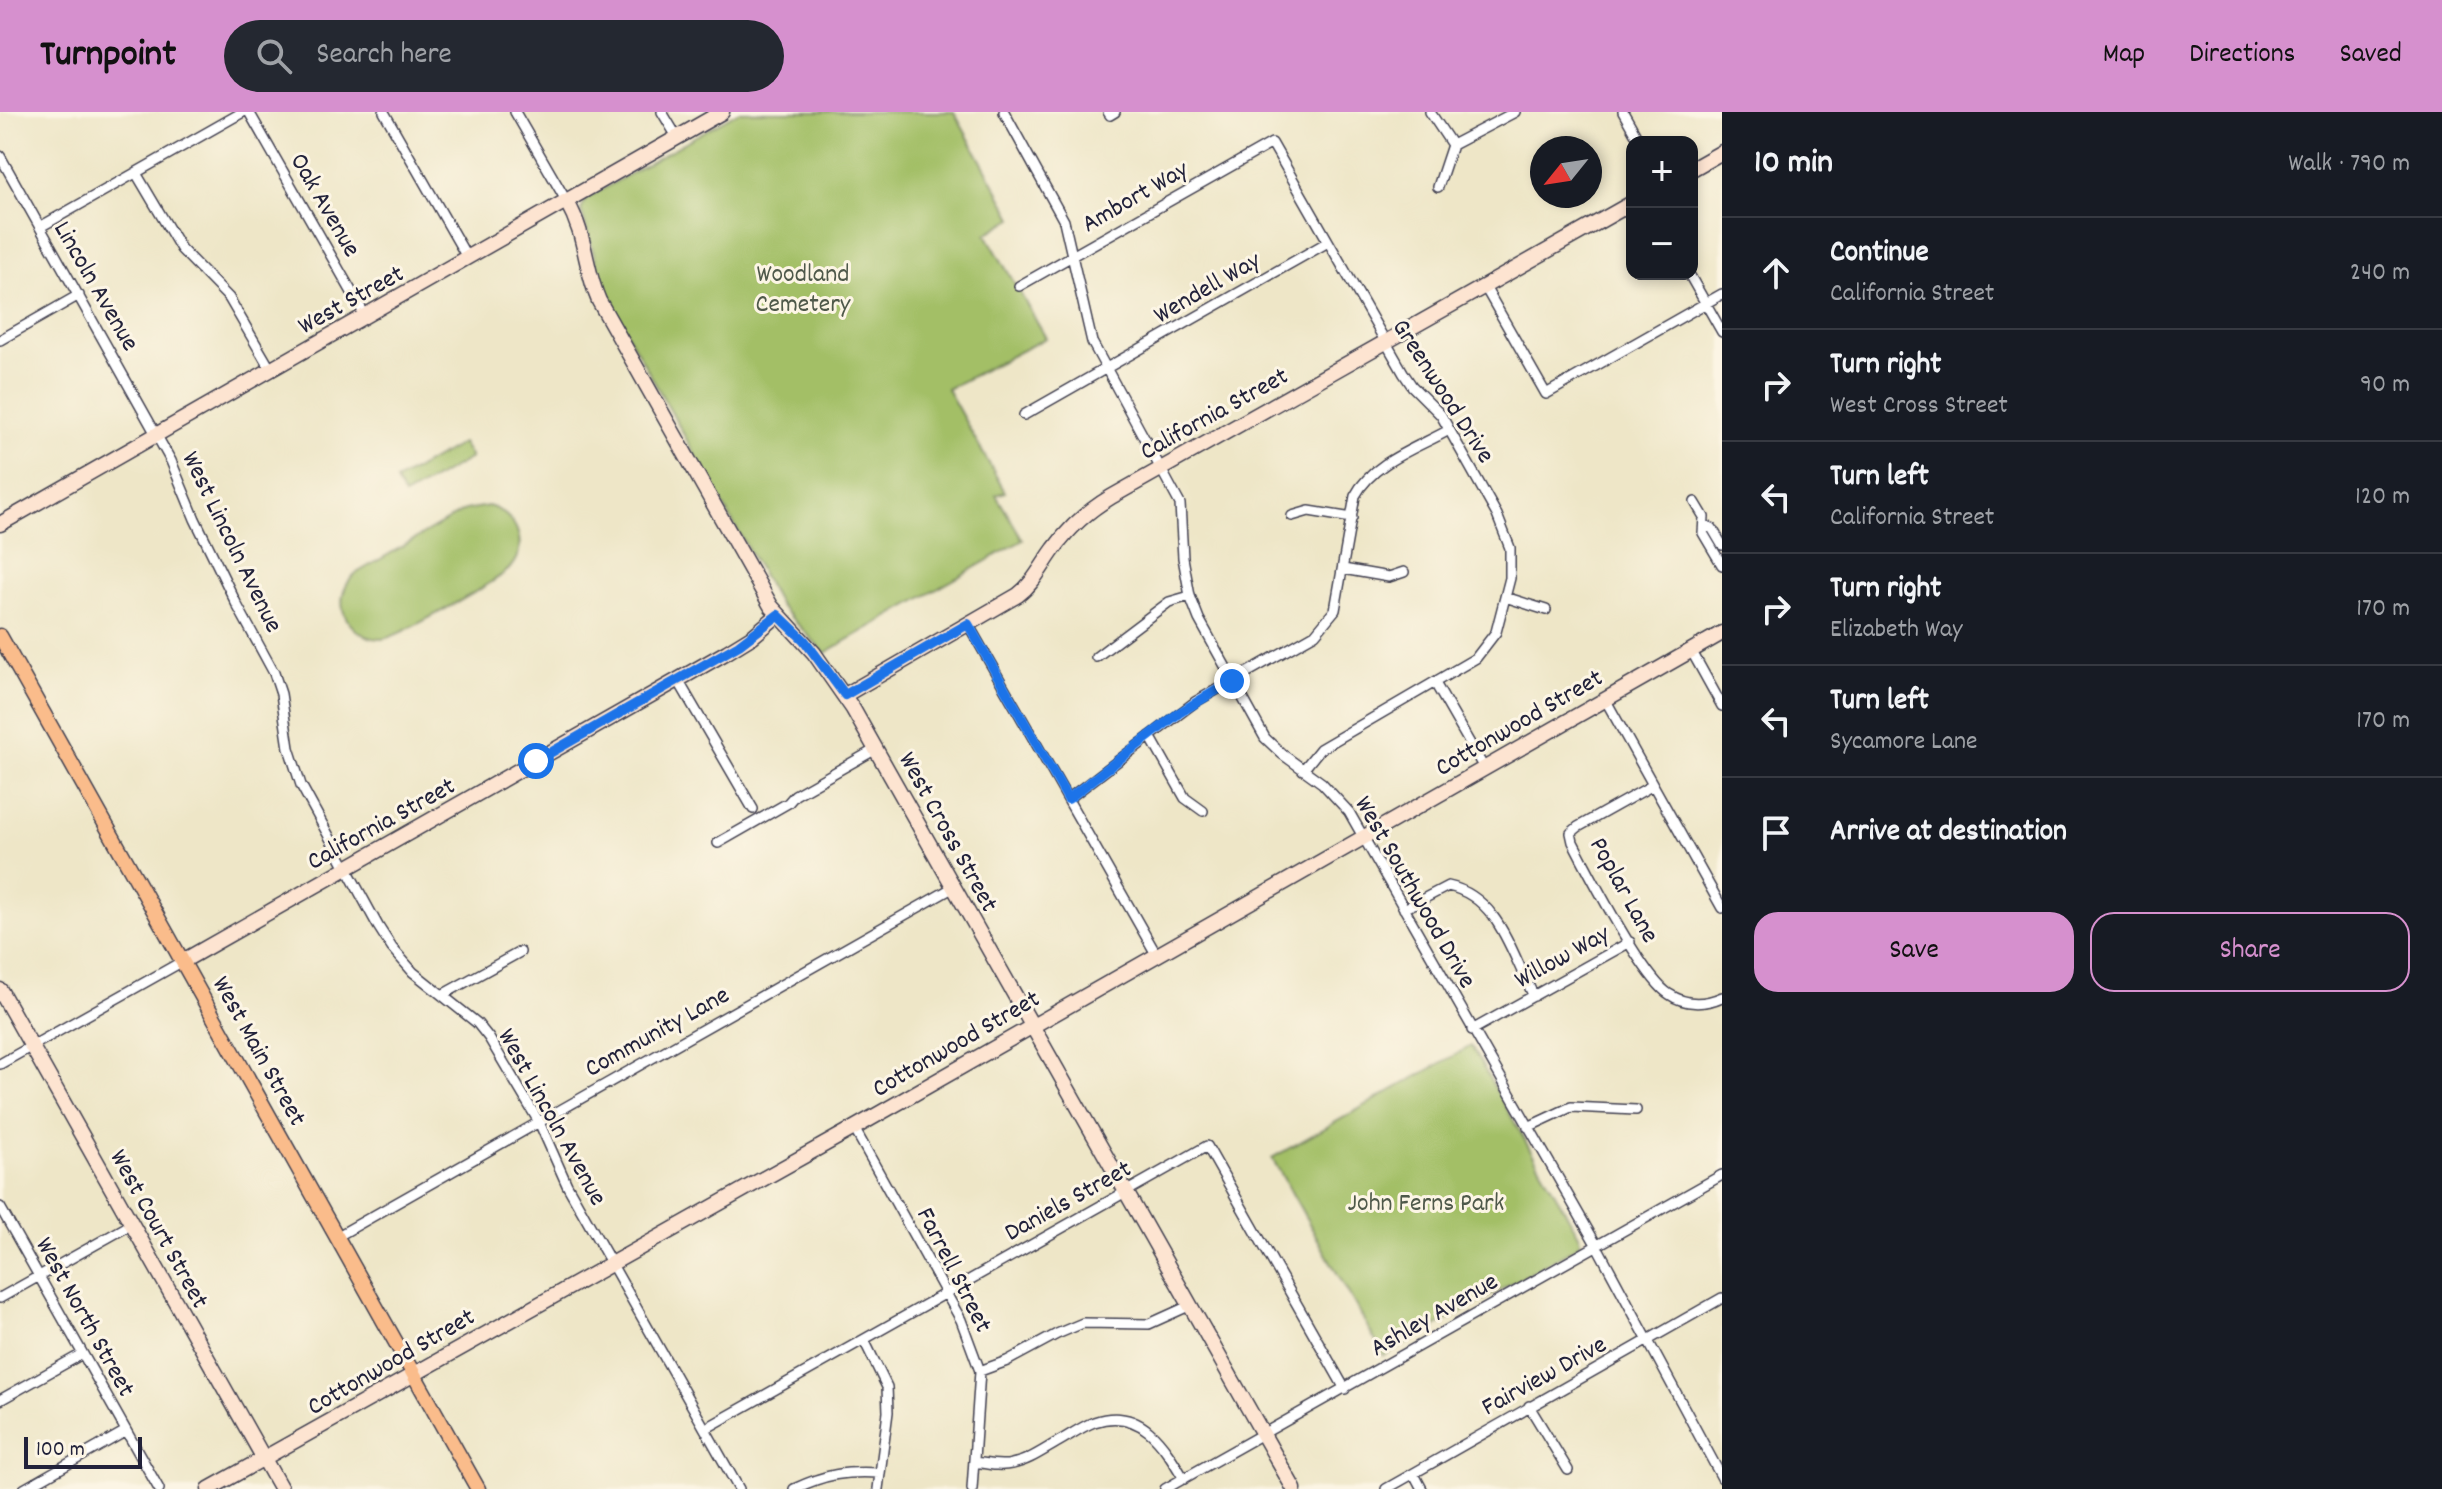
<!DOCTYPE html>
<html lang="en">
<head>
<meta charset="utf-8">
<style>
	body { margin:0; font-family:Dekko,sans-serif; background:#242831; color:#f1f3f6 }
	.controls { position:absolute; right:24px; top:24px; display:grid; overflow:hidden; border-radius:16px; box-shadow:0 4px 12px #0003 }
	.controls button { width:72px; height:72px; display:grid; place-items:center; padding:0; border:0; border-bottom:2px solid #363941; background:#171b24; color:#f1f3f6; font:40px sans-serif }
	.compass { position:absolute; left:1530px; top:24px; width:72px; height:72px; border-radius:50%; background:#171b24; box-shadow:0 4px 12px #0003; rotate:240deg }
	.scale { position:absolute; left:24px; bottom:20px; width:118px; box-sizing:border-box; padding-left:8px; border:4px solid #22223b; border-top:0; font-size:22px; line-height:28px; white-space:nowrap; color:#22223b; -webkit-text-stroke:6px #fcf5e5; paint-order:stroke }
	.stop { position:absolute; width:24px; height:24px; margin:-18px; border:6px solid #1a73e8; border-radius:50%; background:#fff }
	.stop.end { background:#1a73e8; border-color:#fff; box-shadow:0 2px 8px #0008 }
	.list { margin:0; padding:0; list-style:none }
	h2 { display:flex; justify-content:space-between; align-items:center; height:104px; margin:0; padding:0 32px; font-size:34px }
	h2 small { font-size:26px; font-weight:400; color:#9ea1a6 }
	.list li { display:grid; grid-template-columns:52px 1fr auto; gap:24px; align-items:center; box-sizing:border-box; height:112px; padding:0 32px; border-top:2px solid #363941 }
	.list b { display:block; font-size:30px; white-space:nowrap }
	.list p { margin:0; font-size:26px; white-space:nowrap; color:#9ea1a6 }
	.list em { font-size:26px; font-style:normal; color:#9ea1a6 }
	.actions { display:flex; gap:16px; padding:24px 32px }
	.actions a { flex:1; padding:18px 0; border:2px solid #d690ce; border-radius:24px; text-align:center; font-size:28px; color:#d690ce }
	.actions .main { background:#d690ce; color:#111 }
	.icon { flex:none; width:44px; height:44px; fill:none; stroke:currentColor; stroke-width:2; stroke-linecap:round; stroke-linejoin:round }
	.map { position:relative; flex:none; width:1722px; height:1377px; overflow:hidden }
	header { display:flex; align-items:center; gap:48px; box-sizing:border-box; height:112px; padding:0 40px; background:#d690ce; color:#111 }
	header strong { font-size:38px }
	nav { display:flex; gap:44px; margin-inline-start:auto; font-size:28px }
	.search { width:560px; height:72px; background:#242831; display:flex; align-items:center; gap:20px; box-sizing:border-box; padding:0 28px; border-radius:44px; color:#9ea1a6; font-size:30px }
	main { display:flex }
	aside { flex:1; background:#171b24 }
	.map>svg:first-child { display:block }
</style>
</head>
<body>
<header>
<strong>Turnpoint</strong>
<div class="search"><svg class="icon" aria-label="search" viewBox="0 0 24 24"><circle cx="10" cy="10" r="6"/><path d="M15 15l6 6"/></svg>Search here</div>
<nav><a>Map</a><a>Directions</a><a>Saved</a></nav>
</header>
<main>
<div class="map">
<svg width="1722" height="1377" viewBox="0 0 1722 1377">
	<rect width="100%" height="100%" fill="#fcf5e5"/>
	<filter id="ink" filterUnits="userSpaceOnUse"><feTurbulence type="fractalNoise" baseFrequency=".0125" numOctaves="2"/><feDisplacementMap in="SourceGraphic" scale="16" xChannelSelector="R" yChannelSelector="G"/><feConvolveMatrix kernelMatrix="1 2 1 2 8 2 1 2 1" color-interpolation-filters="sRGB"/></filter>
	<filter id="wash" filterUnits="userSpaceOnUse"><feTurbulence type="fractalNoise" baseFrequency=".006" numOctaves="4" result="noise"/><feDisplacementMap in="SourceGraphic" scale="32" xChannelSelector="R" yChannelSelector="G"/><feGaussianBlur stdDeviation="1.8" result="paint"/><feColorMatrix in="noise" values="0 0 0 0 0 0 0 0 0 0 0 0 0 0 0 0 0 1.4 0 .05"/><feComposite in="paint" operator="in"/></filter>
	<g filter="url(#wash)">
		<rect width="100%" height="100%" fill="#eee6c7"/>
		<path fill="#a3bf66" stroke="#627050" stroke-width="2" d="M738 0H954L1013 106 986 122 1046 226 947 277 1005 380 996 383 1023 428 825 541 780 494 606 184 581 98 586 87Z
			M462 331 471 346 404 384 396 369Z
			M488 394C515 401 531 432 510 456 500 468 397 526 382 527 365 527 350 517 344 501 339 486 345 472 355 462L465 398Z
			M1471 934 1579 1123 1580 1130 1576 1135 1384 1244 1272 1046Z"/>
	</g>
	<g filter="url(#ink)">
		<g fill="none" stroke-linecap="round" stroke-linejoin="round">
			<defs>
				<path id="street" d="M249 0 366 205
					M384 0 468 147
					M515 0 567 90
					M662 0 677 25
					M1004 0 1064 109 1092 230 1180 392 1183 446 1190 484 1199 507 1265 626 1282 642 1322 671 1349 700 1597 1134 1722 1366
					M1108 0 1110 3 1115 0
					M1430 0 1452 33
					M1623 0 1640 30
					M1452 33 1515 0
					M0 44 171 349 195 407 237 493 274 561 281 582 289 636 301 673 378 814 392 836 413 860 477 911 489 926 539 1010 567 1073 739 1377
					M136 61 181 137 229 186 271 258
					M1438 75 1452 33
					M40 115 243 0
					M1689 162 1722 220
					M1019 174 1272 31 1404 262 1412 274 1441 303 1497 403 1510 436V466L1496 520 1476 546 1320 637 1303 658
					M1485 175 1546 282 1722 182
					M0 228 79 183
					M1024 303 1328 130
					M1695 390 1704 405 1703 421 1722 453
					M1292 404 1309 399 1352 406
					M1704 413 1712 416 1722 433
					M1343 457 1389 465 1404 460
					M1505 485 1546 498
					M968 512 1156 842
					M1691 538 1722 594
					M1096 545 1169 490 1190 484
					M678 568 753 697
					M1435 571 1484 656
					M1605 587 1722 796
					M1150 624 1185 686 1203 699
					M1653 673 1578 715 1571 721 1573 730C1589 761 1643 866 1669 882 1685 893 1704 893 1722 885
					M1068 687 1195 590 1315 522 1335 498 1355 384C1373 350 1417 336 1449 318
					M718 731 788 691 795 683 876 637
					M1404 797 1448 774C1500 785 1511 843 1534 884
					M442 883 520 840
					M1472 918 1630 830
					M0 952 183 849
					M1528 1015 1571 995 1636 998
					M854 1016 961 1208 980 1259 972 1377
					M0 1095 159 1377
					M338 1124 954 775
					M0 1186 132 1112
					M864 1228 887 1275 888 1300 878 1377
					M980 1259 1007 1249 1057 1222 1083 1211 1149 1212 1191 1193
					M0 1288 82 1242
					M1529 1294 1568 1358
					M705 1317 1207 1034 1345 1277
					M975 1350C988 1352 1000 1355 1012 1352 1028 1349 1042 1339 1056 1331 1069 1324 1081 1315 1094 1310 1141 1294 1164 1333 1184 1367
					M1414 1362 1422 1377
					M24 1377 126 1319
					M794 1377C826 1362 845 1359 880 1361
					M1165 1377 1722 1063
					M1386 1377 1722 1186"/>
				<path id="secondary" d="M1692 57 1722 40
					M567 90C587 125 584 155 599 189L771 494 814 541 853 597 1294 1377
					M0 412 722 0
					M845 583 1018 483C1034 471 1042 453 1054 437 1069 416 1089 398 1111 385L1632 91
					M183 849 727 540 753 524 778 503
					M0 878 281 1377
					M209 1377 854 1016 1722 521"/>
				<path id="primary" d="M0 524 478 1377"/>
			</defs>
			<use href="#street" stroke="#413f50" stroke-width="12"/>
			<use href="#secondary" stroke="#413f50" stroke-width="17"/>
			<use href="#primary" stroke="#413f50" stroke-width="17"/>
			<use href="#street" stroke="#fff" stroke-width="9"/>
			<use href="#secondary" stroke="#fde4d1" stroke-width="14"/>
			<use href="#primary" stroke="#fabc8b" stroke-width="14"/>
		</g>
	</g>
	<g fill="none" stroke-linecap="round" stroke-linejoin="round" filter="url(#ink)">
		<path stroke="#1a73e8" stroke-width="10" d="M536 649 739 533 778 503 804 528 845 583 968 512 1068 687 1179 601 1232 569"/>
	</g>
	<g text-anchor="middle" stroke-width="6" stroke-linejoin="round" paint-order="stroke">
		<g font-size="26" fill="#22223b" stroke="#fcf5e5">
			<text transform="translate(1134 83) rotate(-30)" y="9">Ambort Way</text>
			<text transform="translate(327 92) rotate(60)" y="9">Oak Avenue</text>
			<text transform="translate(98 173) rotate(60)" y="9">Lincoln Avenue</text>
			<text transform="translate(1206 174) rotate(-30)" y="9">Wendell Way</text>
			<text transform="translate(350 186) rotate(-29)" y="9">West Street</text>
			<text transform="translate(1445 278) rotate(57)" y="9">Greenwood Drive</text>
			<text transform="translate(1213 300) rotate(-29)" y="9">California Street</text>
			<text transform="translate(234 429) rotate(64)" y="9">West Lincoln Avenue</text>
			<text transform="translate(1518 609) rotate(-30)" y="9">Cottonwood Street</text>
			<text transform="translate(380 710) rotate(-29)" y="9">California Street</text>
			<text transform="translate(950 719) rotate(61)" y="9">West Cross Street</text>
			<text transform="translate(1626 777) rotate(61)" y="9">Poplar Lane</text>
			<text transform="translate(1417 779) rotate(60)" y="9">West Southwood Drive</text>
			<text transform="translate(1561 843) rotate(-29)" y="9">Willow Way</text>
			<text transform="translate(656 918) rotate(-29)" y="9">Community Lane</text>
			<text transform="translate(955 930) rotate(-30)" y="9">Cottonwood Street</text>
			<text transform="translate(261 938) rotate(61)" y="9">West Main Street</text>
			<text transform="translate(554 1004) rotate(61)" y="9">West Lincoln Avenue</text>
			<text transform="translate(1067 1087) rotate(-29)" y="9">Daniels Street</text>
			<text transform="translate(161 1116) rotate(61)" y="9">West Court Street</text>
			<text transform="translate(956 1157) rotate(63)" y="9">Farrell Street</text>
			<text transform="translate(1433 1201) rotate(-30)" y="9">Ashley Avenue</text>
			<text transform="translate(87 1204) rotate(61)" y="9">West North Street</text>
			<text transform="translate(390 1248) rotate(-30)" y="9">Cottonwood Street</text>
			<text transform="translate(1543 1262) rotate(-29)" y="9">Fairview Drive</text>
		</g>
		<g font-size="26" fill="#4f594a" stroke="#fcf5e5">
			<text x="803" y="169">Woodland<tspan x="803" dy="30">Cemetery</tspan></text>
			<text x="1426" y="1098">John Ferns Park</text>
		</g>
	</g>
</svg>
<div class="controls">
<button>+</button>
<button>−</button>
</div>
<svg class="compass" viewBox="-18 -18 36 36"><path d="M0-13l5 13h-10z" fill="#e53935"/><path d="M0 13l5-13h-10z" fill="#9ea1a6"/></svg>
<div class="scale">100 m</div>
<div class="stop" style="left:536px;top:649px"></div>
<div class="stop end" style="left:1232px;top:569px"></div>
</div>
<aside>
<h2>10 min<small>Walk · 790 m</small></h2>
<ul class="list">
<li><svg class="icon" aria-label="ahead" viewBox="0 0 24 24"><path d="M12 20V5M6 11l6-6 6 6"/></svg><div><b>Continue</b><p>California Street</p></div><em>240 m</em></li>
<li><svg class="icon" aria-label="right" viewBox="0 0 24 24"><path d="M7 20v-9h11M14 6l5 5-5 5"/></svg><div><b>Turn right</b><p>West Cross Street</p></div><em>90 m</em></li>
<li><svg class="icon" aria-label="left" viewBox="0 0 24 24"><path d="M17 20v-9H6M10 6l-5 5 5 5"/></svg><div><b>Turn left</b><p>California Street</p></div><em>120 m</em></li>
<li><svg class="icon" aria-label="right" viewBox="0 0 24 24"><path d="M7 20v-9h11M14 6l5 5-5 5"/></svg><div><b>Turn right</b><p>Elizabeth Way</p></div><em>170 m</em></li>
<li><svg class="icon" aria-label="left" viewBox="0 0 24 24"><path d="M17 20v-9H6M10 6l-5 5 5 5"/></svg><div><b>Turn left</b><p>Sycamore Lane</p></div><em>170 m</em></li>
<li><svg class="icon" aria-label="arrive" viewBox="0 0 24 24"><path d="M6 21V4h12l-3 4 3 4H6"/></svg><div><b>Arrive at destination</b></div></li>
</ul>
<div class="actions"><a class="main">Save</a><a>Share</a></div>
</aside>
</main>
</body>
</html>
